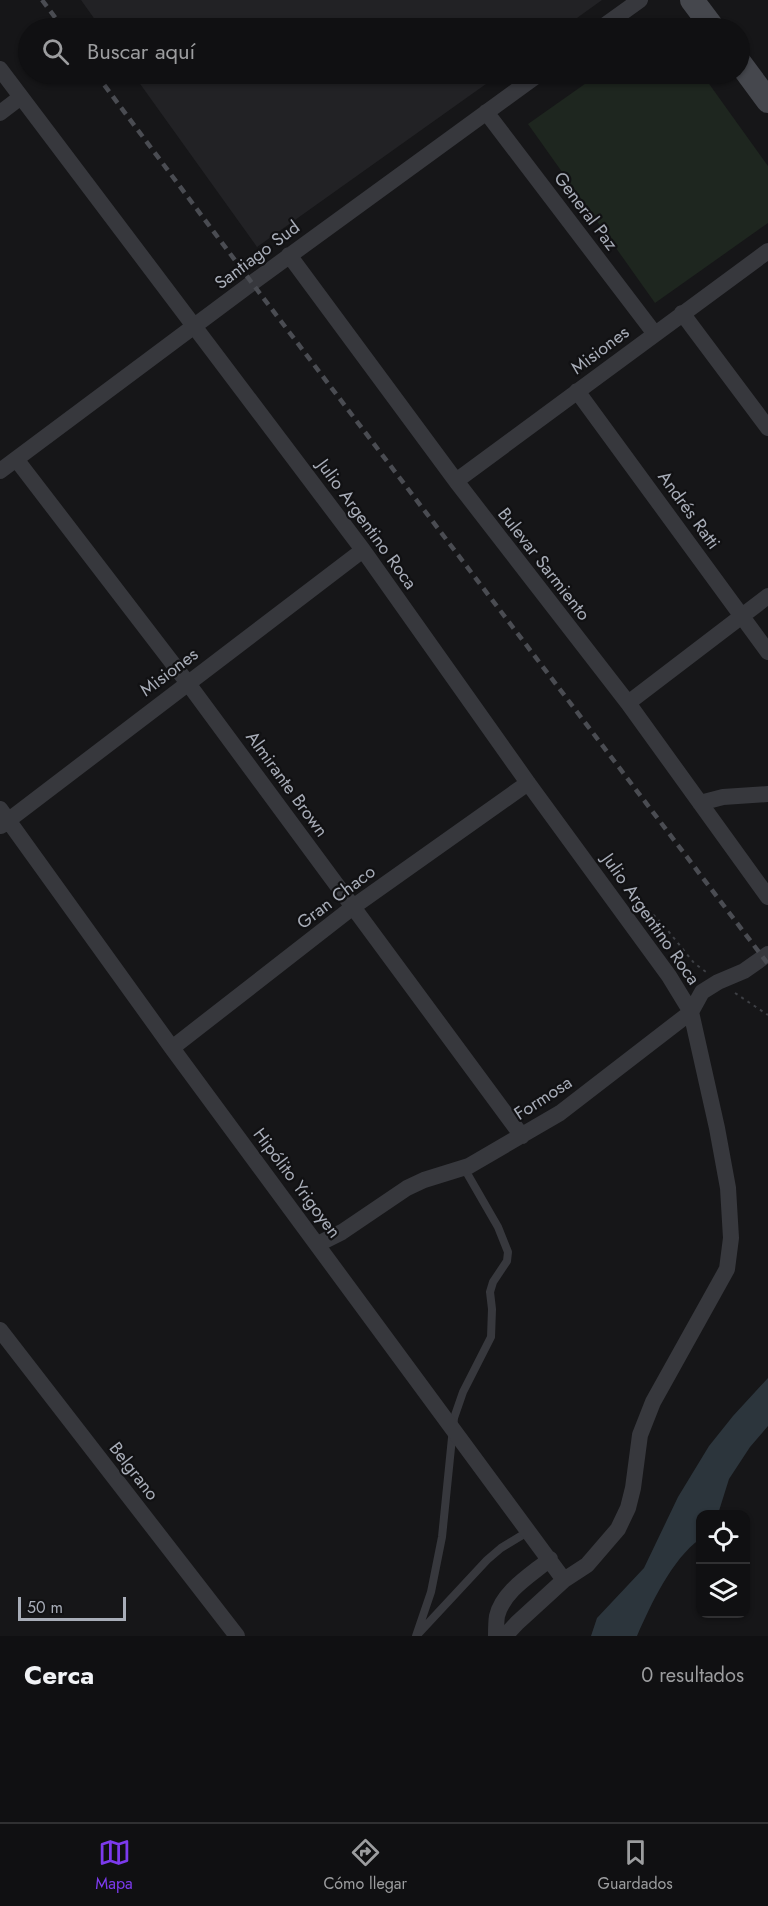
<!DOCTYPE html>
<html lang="es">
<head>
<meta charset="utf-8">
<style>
	body { margin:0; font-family:Jost,sans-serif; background:#1e1e20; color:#f1f3f6 }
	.controls { position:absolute; right:18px; bottom:18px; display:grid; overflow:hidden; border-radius:12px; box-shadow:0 2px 4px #0004 }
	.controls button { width:54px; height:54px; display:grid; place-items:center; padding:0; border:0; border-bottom:2px solid #303032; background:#101012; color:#f1f3f6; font:30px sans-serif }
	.scale { position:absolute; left:18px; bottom:15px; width:108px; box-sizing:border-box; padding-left:6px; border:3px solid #a8adb8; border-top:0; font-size:16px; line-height:21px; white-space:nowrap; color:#a8adb8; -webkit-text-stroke:4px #111113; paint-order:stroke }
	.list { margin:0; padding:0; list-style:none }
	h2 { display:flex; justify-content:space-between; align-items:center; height:78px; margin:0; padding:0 24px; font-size:26px }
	h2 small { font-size:20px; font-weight:400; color:#9c9d9f }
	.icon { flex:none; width:33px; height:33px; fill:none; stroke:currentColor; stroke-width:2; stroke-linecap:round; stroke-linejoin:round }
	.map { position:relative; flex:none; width:768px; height:1636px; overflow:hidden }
	.search { position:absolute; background:#101012; box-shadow:0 2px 4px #0004; left:18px; right:18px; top:18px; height:66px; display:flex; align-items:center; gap:15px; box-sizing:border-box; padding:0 21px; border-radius:33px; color:#9c9d9f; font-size:22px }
	.sheet { height:186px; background:#101012 }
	nav { display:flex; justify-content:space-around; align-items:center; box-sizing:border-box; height:84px; border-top:2px solid #303032; background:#101012; font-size:16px; color:#9c9d9f }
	nav a { display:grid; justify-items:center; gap:3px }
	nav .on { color:#7c3aed }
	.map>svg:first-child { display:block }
</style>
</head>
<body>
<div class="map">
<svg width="768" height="1636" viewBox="0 0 768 1636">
	<rect width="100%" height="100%" fill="#161618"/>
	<path fill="#222225" d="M81 0H602L563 28H101Z
		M133 74H500L257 247Z"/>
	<path fill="#1e261f" d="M599 74H702L768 166V223L655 303 528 124Z"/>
	<path fill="#2c353c" d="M768 1378V1426L750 1447 729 1479 718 1514H700V1539C672 1559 651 1604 637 1636H591L597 1618 644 1568 678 1497 709 1446 733 1416Z"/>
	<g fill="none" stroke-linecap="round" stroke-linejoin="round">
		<path stroke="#3d3f44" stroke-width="2" stroke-dasharray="3 4.5" stroke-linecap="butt" d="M612 871 665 927 694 963 706 972
			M735 993 768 1015"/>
		<path stroke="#37383d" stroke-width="8" d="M419 1633 487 1560 501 1548 529 1531
			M416 1636 431 1592 442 1537 454 1418 463 1392 491 1337 492 1309 490 1292 493 1282 507 1261 508 1252 498 1227 464 1168"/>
		<path stroke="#37383d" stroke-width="16" d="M601 28 640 0
			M0 69 363 550 528 783 669 976 691 1012 717 1128 728 1188 731 1238 727 1269 653 1402 640 1435 633 1488 628 1508 618 1529 587 1565 564 1580 517 1623 505 1636
			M486 112 655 334
			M0 113 21 97
			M289 255 456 481 628 703 768 897
			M682 313 768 428
			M577 391 768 652
			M16 459 187 682 522 1136
			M0 471 252 283 539 74
			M456 481 768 251
			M628 703 768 596
			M700 803 723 797 768 794
			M0 809 172 1048 564 1580
			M1 826 363 550
			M172 1048 353 907 528 783
			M318 1244 342 1232 407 1188 424 1180 469 1166 560 1113 691 1012 702 992 718 982 744 971 768 954
			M0 1330 237 1636
			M496 1636C496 1630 496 1622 497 1616 503 1591 531 1575 550 1559"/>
		<path stroke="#45474d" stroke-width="24" d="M692 0 713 28
			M740 63 768 101"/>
		<path stroke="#4a4c52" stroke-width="4.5" stroke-dasharray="8 6" stroke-linecap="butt" d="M42 0 63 28
			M96 74 252 283 768 964"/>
	</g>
	<g text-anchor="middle" stroke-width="4.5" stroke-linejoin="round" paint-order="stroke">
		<g font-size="18" fill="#a8adb8" stroke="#111113">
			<text transform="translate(586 211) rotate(53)" y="6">General Paz</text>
			<text transform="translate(257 255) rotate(-37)" y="6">Santiago Sud</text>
			<text transform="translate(600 350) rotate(-37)" y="6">Misiones</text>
			<text transform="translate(689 510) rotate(54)" y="6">Andrés Ratti</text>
			<text transform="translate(367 524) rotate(54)" y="6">Julio Argentino Roca</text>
			<text transform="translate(544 564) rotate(52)" y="6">Bulevar Sarmiento</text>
			<text transform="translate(169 672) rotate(-37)" y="6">Misiones</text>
			<text transform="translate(287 784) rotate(54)" y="6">Almirante Brown</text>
			<text transform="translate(336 897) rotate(-37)" y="6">Gran Chaco</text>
			<text transform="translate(651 919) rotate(55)" y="6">Julio Argentino Roca</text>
			<text transform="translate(543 1098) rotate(-33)" y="6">Formosa</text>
			<text transform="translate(297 1183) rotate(53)" y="6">Hipólito Yrigoyen</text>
			<text transform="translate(134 1471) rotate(52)" y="6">Belgrano</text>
		</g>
	</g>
</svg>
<div class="controls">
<button><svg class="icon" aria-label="locate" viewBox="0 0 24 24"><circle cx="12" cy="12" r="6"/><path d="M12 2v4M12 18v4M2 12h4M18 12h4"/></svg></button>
<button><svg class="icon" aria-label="layers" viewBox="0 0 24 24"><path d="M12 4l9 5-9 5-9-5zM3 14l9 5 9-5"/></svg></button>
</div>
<div class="scale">50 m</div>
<div class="search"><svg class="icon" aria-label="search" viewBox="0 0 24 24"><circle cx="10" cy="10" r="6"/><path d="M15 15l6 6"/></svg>Buscar aquí</div>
</div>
<section class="sheet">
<h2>Cerca<small>0 resultados</small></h2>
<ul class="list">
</ul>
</section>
<nav>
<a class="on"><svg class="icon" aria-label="map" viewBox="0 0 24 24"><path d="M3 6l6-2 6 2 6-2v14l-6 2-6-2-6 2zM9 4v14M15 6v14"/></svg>Mapa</a>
<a><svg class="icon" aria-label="directions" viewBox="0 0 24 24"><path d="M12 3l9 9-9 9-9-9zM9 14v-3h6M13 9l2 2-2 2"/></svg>Cómo llegar</a>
<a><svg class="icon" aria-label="saved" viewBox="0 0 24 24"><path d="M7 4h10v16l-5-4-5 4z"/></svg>Guardados</a>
</nav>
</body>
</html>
